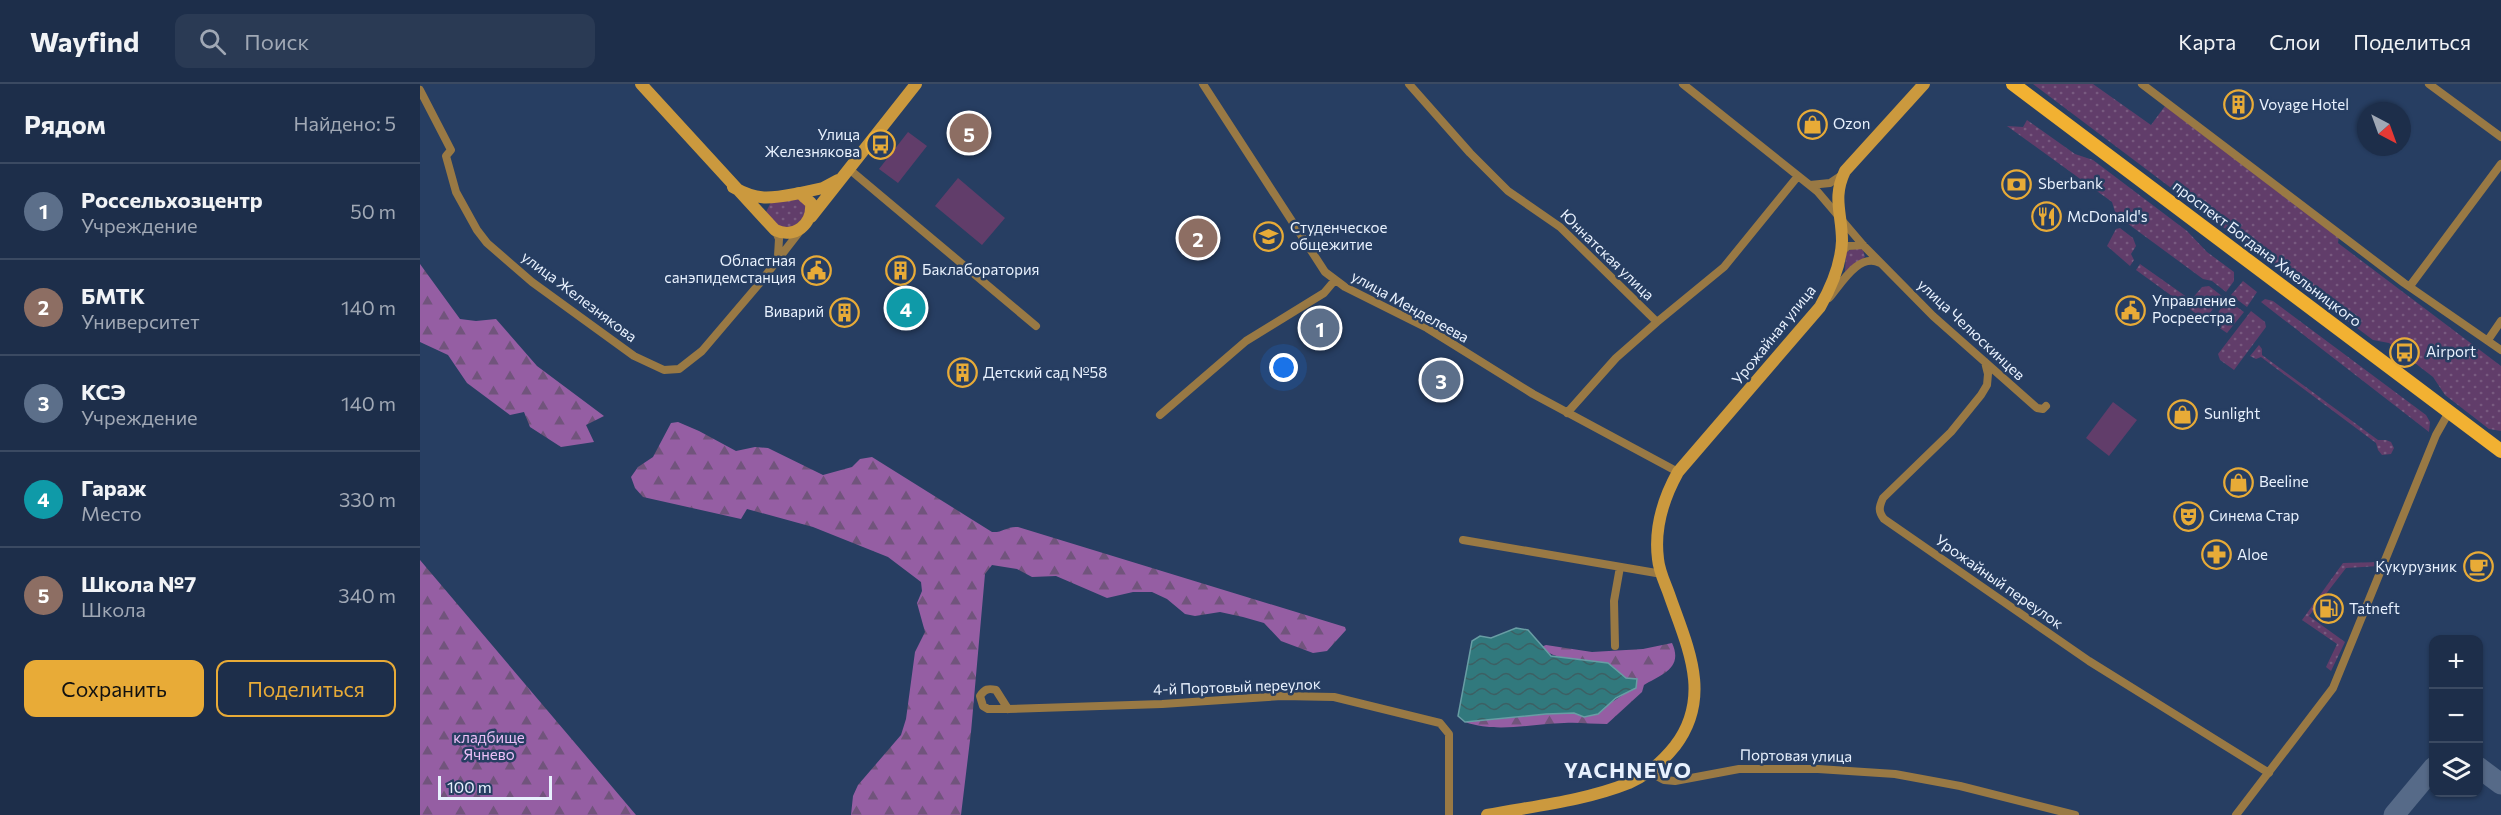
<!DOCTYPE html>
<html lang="ru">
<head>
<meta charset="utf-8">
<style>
	body { margin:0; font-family:Commissioner,sans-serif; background:#2a3a54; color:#f1f3f6 }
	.controls { position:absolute; right:18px; bottom:18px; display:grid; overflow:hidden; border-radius:12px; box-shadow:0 2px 4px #0004 }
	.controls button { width:54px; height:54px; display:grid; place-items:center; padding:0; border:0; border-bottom:2px solid #3b4a62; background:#1d2e4a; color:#f1f3f6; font:30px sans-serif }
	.compass { position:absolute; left:1937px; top:18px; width:54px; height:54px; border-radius:50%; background:#1d2e4a; box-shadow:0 2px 4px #0004; rotate:139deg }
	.scale { position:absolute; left:18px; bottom:15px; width:114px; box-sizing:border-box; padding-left:6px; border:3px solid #e8f1fe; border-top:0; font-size:16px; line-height:21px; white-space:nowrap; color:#e8f1fe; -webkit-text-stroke:4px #273e62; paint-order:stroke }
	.you { position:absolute; left:864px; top:284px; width:21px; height:21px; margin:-15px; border:4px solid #fff; border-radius:50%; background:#1a73e8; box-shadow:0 0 0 9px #1a73e833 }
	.badge { display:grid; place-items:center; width:39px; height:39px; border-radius:50%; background:#e8ab37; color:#fff; font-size:20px; font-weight:700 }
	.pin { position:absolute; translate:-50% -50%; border:3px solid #fff; box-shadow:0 2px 6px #0006 }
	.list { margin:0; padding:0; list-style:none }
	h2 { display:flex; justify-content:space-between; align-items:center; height:78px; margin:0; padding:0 24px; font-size:26px }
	h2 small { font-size:20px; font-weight:400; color:#a0a8b5 }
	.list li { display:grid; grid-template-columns:39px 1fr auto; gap:18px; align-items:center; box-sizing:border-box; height:96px; padding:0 24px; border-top:2px solid #3b4a62 }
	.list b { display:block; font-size:22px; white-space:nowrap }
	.list p { margin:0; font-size:20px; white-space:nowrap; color:#a0a8b5 }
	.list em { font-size:20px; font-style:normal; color:#a0a8b5 }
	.actions { display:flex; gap:12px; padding:18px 24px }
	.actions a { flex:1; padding:14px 0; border:2px solid #e8ab37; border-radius:12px; text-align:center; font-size:21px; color:#e8ab37 }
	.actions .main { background:#e8ab37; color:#111 }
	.icon { flex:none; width:33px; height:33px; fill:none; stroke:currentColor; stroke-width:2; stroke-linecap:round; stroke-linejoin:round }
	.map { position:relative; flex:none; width:2081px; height:731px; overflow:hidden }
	header { display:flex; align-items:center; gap:36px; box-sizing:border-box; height:84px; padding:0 30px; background:#1d2e4a; border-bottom:2px solid #3b4a62 }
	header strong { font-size:28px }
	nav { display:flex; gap:33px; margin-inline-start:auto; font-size:21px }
	.search { width:420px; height:54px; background:#2a3a54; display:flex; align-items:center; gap:15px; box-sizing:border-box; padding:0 21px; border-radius:12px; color:#a0a8b5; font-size:22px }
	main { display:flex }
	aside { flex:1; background:#1d2e4a }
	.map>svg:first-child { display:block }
</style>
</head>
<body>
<header>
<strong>Wayfind</strong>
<div class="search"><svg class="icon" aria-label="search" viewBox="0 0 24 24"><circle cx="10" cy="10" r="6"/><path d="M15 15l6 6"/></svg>Поиск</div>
<nav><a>Карта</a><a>Слои</a><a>Поделиться</a></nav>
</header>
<main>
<aside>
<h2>Рядом<small>Найдено: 5</small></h2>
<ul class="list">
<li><span class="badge" style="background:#5c6f8a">1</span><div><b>Россельхозцентр</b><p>Учреждение</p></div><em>50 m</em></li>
<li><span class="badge" style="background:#8d6e63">2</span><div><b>БМТК</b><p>Университет</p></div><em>140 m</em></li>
<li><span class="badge" style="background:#5c6f8a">3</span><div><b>КСЭ</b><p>Учреждение</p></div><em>140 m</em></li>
<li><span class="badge" style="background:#0f9aa8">4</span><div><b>Гараж</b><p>Место</p></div><em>330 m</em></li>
<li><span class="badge" style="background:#8d6e63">5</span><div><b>Школа №7</b><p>Школа</p></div><em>340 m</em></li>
</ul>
<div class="actions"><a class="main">Сохранить</a><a>Поделиться</a></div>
</aside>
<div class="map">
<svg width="2081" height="731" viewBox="0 0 2081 731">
	<defs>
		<pattern id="green-dots" width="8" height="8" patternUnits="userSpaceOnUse" patternTransform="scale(1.5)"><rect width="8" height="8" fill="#613d6a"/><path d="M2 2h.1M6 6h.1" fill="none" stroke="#785a80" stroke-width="1.8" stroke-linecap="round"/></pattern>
		<pattern id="forest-firs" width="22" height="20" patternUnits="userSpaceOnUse" patternTransform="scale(1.5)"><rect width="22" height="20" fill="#955ea3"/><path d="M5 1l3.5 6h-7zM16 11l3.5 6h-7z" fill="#71547c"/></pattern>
		<pattern id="water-waves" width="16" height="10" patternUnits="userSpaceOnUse" patternTransform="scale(1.5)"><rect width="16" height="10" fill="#31797d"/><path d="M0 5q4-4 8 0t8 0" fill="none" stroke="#3c6064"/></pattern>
	</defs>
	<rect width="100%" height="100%" fill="#273e62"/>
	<path fill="url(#green-dots)" d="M1613 0H1673L1731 41 1745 22 1919 152 1918 159 2081 282V347L2069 345 2025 311 2013 293 1969 259 1953 256Z
		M1607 36 1655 70 1673 76 1767 147 1787 168 1814 188V197L1806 208 1792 197 1783 195 1696 131 1692 118 1587 42 1603 43Z
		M379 114 387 121 385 133 370 145 357 142 346 128 351 118Z
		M1700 144 1713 154 1716 162 1711 170 1714 176 1710 182 1687 162 1696 145Z
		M1437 163 1443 166 1445 173 1425 188 1426 168Z
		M1720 180 1771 216 1782 203 1789 202 1802 212 1785 236 1716 186Z
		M1823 197 1837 208 1827 223 1811 211Z
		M1845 215 1853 217 2006 331 2010 338 2009 348 1841 218Z
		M1807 216 1824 228 1807 249 1795 241 1799 227Z
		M1831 227 1845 238 1846 243 1814 286 1800 276 1798 270Z
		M1839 261 1842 265V271L1958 356H1966L1971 358 1974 364 1971 370 1962 371 1958 366 1956 359 1841 273 1836 275 1830 272Z
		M1961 478 1959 482 1926 484 1889 532 1925 558 1911 587 1906 583 1917 560 1882 536 1923 479Z"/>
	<path fill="url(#forest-firs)" d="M0 180 40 235 56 237 76 235 117 282 184 332 166 341 174 358 141 363 110 343 104 328 90 331 47 299 28 271 0 258Z
		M258 338 279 347 316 367 335 363 348 364 403 391 432 383 440 375 452 373 572 448C582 449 587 442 598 443L925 543 926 546 907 567 893 569 861 557 844 539 823 533 800 528 775 532 765 530 747 515 732 508H713L687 514 636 492 612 493 597 485 572 481 565 490 551 648 541 731H431L433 712 438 701 481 651 486 635 495 568 505 548 497 519 502 507 501 498 468 473 393 443 327 425 321 435 223 413 215 404 211 393 218 383 233 373 251 339Z
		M0 476 216 731H0Z
		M1252 559C1264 585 1240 591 1224 601L1222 608 1187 640C1172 640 1158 638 1144 639 1111 640 1076 649 1045 638L1126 630 1154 629 1164 633 1178 630 1186 622 1212 605C1188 559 1150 589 1121 563L1126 561 1172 568 1223 565Z"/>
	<path fill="#613d6a" d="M488 48 507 62 478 99 459 85Z
		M538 94 585 134 562 161 515 122Z
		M1693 318 1717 336 1689 372 1666 354Z"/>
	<path fill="url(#water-waves)" stroke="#689da4" stroke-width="1.5" d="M1096 544 1108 546 1131 572 1188 579 1206 594 1217 595 1216 604 1196 614 1178 630 1164 633 1154 629 1126 630 1045 638 1038 632 1052 557 1060 552 1071 554Z"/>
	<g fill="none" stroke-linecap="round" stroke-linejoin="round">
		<path stroke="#566a88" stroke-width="21" d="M2058 683 2081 700
			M1974 731 2014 683"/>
		<path stroke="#997944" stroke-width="8" d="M783 0 905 188 925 203 1007 244 1113 310 1258 388
			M989 0 1050 69 1088 107 1140 143 1237 238
			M1263 0 1397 107 1443 161 1513 232 1617 324 1623 325 1626 322
			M1722 0 1984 199 2081 266
			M2009 0 2081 53
			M0 6 31 66 26 72 36 108 57 146 67 159 112 198 214 272 244 286 259 285 282 267 339 200 380 147
			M429 85 616 242
			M1390 101 1410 99 1422 91
			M355 146 359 155 358 172
			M1421 168 1428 162 1443 161
			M1990 202 2081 80
			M1409 214C1421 200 1439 168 1460 179
			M2068 256 2081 237
			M1565 278 1568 290 1567 301 1561 311 1531 348 1463 414C1459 423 1458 427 1464 435L1669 577 1849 689
			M1147 329 1196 274 1237 238 1304 183 1378 92
			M740 331 826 257 904 209 915 196
			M1043 456 1242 490
			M1195 562 1194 517 1200 483
			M588 625 576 606C568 604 565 605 560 612L563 622 568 625H588L742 620 862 612 914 613 1020 639 1029 650V731
			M1229 688 1244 696 1255 697 1319 685H1398L1475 690 1540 702 1655 731
			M1816 731 1913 604 2016 351 2029 328"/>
		<path stroke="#cb993e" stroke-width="12" d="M221 0 355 146C374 155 393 141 391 119L380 109C353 114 338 118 313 103
			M380 109 403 104 418 96
			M391 133 496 0
			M1067 731C1114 722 1164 717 1209 699 1227 691 1243 677 1255 662 1293 612 1267 562 1249 510 1245 499 1239 487 1238 475 1234 444 1243 415 1258 388L1400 223C1412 202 1421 181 1422 157 1422 129 1412 114 1425 87L1504 0"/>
		<path stroke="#f2b132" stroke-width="14" d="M1593 0 2081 367"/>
	</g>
	<defs>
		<symbol id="building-ring" viewBox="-11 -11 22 22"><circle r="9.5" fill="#273e62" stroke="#e8ab37" stroke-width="1.5"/><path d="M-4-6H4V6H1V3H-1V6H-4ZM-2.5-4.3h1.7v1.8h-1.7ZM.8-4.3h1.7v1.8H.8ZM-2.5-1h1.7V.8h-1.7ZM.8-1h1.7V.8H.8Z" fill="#e8ab37"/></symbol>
		<symbol id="shop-ring" viewBox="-11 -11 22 22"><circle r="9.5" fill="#273e62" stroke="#e8ab37" stroke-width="1.5"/><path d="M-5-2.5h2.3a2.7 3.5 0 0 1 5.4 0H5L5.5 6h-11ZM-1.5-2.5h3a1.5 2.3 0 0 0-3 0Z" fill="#e8ab37"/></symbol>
		<symbol id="bus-ring" viewBox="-11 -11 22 22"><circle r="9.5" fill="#273e62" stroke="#e8ab37" stroke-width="1.5"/><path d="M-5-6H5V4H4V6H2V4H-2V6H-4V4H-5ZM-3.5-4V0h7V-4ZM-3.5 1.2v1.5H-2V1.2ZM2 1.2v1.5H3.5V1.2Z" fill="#e8ab37"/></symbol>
		<symbol id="bank-ring" viewBox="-11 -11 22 22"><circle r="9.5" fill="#273e62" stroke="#e8ab37" stroke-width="1.5"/><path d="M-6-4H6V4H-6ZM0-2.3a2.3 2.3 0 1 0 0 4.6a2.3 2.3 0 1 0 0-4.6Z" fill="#e8ab37"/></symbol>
		<symbol id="restaurant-ring" viewBox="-11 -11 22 22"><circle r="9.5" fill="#273e62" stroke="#e8ab37" stroke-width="1.5"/><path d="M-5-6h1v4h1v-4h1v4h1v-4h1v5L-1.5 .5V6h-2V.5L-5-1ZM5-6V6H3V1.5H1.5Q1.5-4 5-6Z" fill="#e8ab37"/></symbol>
		<symbol id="university-ring" viewBox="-11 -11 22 22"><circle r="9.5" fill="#273e62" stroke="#e8ab37" stroke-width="1.5"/><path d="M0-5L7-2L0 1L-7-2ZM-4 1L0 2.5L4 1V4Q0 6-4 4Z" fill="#e8ab37"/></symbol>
		<symbol id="civic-ring" viewBox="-11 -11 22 22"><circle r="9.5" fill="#273e62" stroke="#e8ab37" stroke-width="1.5"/><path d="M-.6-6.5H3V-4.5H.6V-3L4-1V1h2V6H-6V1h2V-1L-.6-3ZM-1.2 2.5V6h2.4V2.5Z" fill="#e8ab37"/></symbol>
		<symbol id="theatre-ring" viewBox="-11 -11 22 22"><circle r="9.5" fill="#273e62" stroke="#e8ab37" stroke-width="1.5"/><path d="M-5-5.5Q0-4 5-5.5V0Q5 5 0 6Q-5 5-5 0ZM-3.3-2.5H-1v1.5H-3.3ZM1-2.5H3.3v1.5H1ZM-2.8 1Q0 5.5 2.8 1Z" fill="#e8ab37"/></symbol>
		<symbol id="pharmacy-ring" viewBox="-11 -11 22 22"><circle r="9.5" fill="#273e62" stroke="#e8ab37" stroke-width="1.5"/><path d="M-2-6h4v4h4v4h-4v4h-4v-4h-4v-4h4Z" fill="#e8ab37"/></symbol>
		<symbol id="cafe-ring" viewBox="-11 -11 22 22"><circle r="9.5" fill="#273e62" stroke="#e8ab37" stroke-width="1.5"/><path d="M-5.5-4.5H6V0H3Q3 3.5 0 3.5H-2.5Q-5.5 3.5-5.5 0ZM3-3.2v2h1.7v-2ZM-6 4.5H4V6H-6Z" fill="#e8ab37"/></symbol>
		<symbol id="fuel-ring" viewBox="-11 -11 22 22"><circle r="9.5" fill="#273e62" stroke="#e8ab37" stroke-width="1.5"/><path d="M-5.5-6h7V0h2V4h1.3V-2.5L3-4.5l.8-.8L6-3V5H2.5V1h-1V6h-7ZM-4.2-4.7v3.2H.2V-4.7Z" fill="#e8ab37"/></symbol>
	</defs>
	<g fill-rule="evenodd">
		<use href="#building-ring" x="1802" y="4" width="33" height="33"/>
		<use href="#shop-ring" x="1376" y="24" width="33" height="33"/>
		<use href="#bus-ring" x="444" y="44" width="33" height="33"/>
		<use href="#bank-ring" x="1580" y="84" width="33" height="33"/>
		<use href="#restaurant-ring" x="1610" y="116" width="33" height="33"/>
		<use href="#university-ring" x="832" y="136" width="33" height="33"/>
		<use href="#civic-ring" x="380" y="170" width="33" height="33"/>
		<use href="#building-ring" x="464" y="170" width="33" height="33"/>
		<use href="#civic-ring" x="1694" y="210" width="33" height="33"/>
		<use href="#building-ring" x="408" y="212" width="33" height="33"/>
		<use href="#bus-ring" x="1968" y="252" width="33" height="33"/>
		<use href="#building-ring" x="526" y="272" width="33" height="33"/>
		<use href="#shop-ring" x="1746" y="314" width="33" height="33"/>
		<use href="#shop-ring" x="1802" y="382" width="33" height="33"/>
		<use href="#theatre-ring" x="1752" y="416" width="33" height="33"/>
		<use href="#pharmacy-ring" x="1780" y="454" width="33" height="33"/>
		<use href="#cafe-ring" x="2042" y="466" width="33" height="33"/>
		<use href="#fuel-ring" x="1892" y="508" width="33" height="33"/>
	</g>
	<g text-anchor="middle" stroke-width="5" stroke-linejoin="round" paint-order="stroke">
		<g font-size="15" fill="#e8f1fe" stroke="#273e62" text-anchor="start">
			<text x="1839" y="26">Voyage Hotel</text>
			<text x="1413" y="45">Ozon</text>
			<text x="440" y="56" text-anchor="end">Улица<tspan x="440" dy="17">Железнякова</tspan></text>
			<text x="1618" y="105">Sberbank</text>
			<text x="1647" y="138">McDonald's</text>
			<text x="870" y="149">Студенческое<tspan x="870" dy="17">общежитие</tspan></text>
			<text x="376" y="182" text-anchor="end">Областная<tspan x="376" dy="17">санэпидемстанция</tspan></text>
			<text x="502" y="191">Баклаборатория</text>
			<text x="1732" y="222">Управление<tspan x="1732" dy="17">Росреестра</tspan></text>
			<text x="404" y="233" text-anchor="end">Виварий</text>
			<text x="2006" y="273">Airport</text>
			<text x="563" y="294">Детский сад №58</text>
			<text x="1784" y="335">Sunlight</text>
			<text x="1839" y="403">Beeline</text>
			<text x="1789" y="437">Синема Стар</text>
			<text x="1817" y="476">Aloe</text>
			<text x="2037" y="488" text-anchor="end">Кукурузник</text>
			<text x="1929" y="530">Tatneft</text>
		</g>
		<g font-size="15" fill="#e8f1fe" stroke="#273e62">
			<text transform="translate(1847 170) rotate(37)" y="5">проспект Богдана Хмельницкого</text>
			<text transform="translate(1187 171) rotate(44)" y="5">Юннатская улица</text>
			<text transform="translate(159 213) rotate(37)" y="5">улица Железнякова</text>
			<text transform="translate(990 223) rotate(29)" y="5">улица Менделеева</text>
			<text transform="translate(1551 246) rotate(43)" y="5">улица Челюскинцев</text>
			<text transform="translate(1354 251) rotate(-51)" y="5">Урожайная улица</text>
			<text transform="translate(1579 498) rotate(35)" y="5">Урожайный переулок</text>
			<text transform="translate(817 603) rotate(-2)" y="5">4-й Портовый переулок</text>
			<text transform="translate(1376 672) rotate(1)" y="5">Портовая улица</text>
		</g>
		<g font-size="15" fill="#edc0f8" stroke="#273e62">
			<text x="69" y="659">кладбище<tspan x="69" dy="17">Ячнево</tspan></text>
		</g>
		<g font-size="21" font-weight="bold" letter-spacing="1.5" fill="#e8f1fe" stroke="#273e62">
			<text x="1208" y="694">YACHNEVO</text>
		</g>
	</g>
</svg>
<div class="controls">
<button>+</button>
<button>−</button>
<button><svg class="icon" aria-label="layers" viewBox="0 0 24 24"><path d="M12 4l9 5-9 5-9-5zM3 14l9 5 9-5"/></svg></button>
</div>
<svg class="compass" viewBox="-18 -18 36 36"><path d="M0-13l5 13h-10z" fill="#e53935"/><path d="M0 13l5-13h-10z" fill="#a0a8b5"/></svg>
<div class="scale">100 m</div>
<div class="you"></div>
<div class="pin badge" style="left:900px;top:244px;background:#5c6f8a">1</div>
<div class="pin badge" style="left:778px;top:154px;background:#8d6e63">2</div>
<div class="pin badge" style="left:1021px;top:296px;background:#5c6f8a">3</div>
<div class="pin badge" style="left:486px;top:224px;background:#0f9aa8">4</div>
<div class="pin badge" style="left:549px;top:49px;background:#8d6e63">5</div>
</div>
</main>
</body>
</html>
